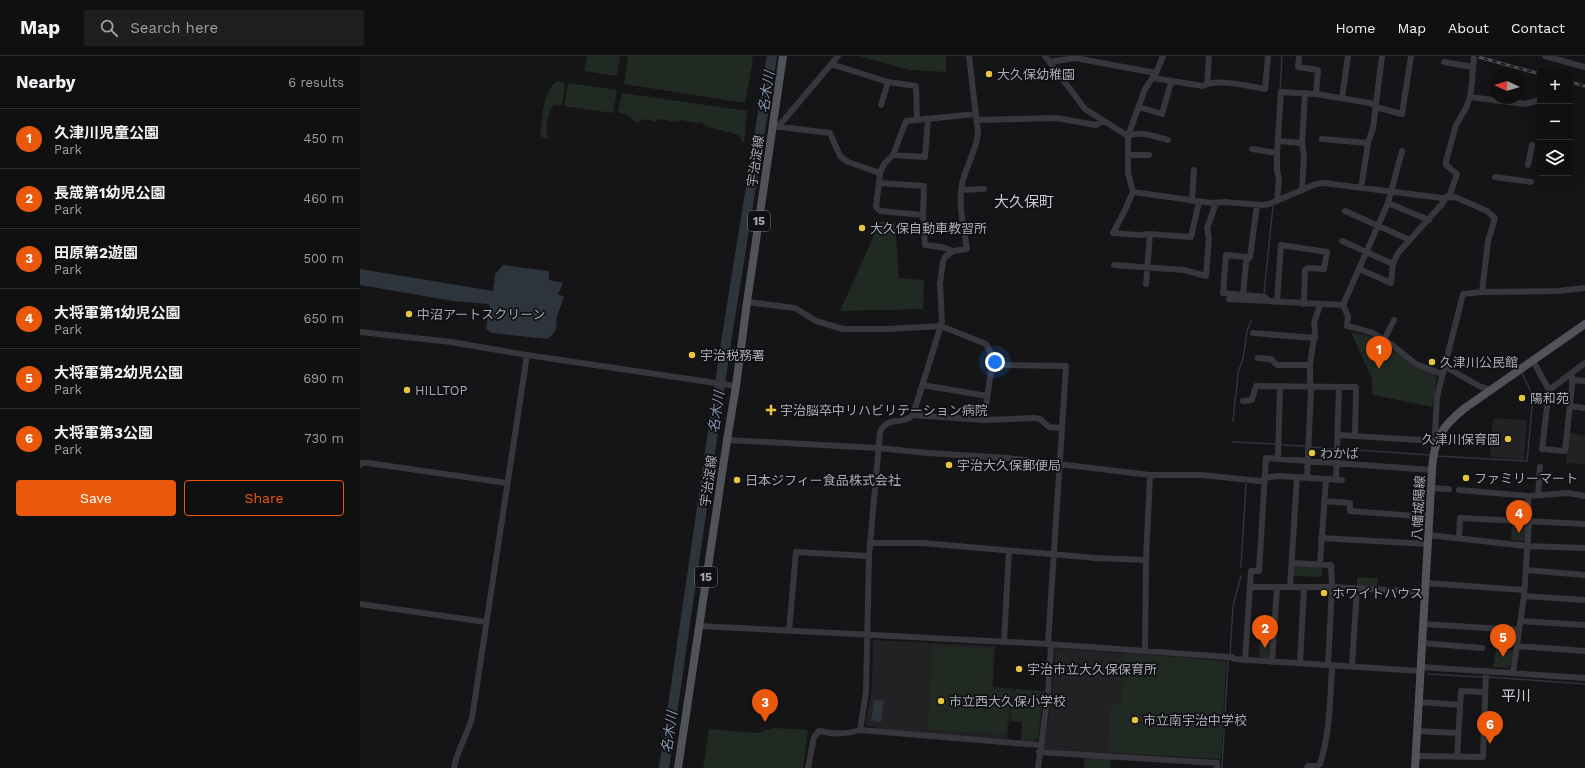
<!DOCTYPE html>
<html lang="en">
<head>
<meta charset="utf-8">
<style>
	body { margin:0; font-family:"Work Sans","Noto Sans JP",sans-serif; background:#1e1e1f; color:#f1f3f6 }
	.controls { position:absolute; right:12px; top:12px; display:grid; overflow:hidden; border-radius:4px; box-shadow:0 4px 16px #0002 }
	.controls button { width:36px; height:36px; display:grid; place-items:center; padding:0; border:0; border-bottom:1px solid #303031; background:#101011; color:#f1f3f6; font:20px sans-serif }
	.compass { position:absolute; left:1129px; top:12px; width:36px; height:36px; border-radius:50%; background:#101011; box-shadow:0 4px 16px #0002; rotate:274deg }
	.you { position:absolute; left:635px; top:306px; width:14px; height:14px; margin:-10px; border:3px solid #fff; border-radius:50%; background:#1a73e8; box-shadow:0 0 0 6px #1a73e833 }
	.badge { display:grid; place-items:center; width:26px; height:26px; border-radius:50%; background:#ea580c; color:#fff; font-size:13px; font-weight:700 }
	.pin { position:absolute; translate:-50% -33px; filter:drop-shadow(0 1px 2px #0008) }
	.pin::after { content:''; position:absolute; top:21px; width:14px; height:12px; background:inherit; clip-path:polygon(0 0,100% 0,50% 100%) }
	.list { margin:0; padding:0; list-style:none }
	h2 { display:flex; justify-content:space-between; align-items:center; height:52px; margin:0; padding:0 16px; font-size:17px }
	h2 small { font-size:13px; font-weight:400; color:#9c9d9f }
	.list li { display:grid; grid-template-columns:26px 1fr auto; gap:12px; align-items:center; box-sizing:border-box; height:60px; padding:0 16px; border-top:1px solid #303031 }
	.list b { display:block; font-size:15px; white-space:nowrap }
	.list p { margin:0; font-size:13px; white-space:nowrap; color:#9c9d9f }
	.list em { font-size:13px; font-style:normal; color:#9c9d9f }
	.actions { display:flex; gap:8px; padding:12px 16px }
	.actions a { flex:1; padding:9px 0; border:1px solid #ea580c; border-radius:4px; text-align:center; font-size:14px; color:#ea580c }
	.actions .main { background:#ea580c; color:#fff }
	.icon { flex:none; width:22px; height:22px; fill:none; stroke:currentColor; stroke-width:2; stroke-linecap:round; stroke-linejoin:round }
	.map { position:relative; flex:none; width:1225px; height:712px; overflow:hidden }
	header { display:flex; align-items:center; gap:24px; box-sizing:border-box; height:56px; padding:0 20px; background:#101011; border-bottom:1px solid #303031 }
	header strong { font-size:19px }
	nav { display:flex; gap:22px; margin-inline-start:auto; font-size:14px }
	.search { width:280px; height:36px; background:#1e1e1f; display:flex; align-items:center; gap:10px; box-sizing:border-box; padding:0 14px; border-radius:4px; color:#9c9d9f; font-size:15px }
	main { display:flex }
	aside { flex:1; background:#101011 }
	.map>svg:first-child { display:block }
</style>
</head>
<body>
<header>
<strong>Map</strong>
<div class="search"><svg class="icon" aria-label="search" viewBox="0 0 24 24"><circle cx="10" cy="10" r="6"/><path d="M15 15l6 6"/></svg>Search here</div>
<nav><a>Home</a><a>Map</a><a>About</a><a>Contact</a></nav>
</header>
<main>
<aside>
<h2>Nearby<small>6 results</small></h2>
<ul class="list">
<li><span class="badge">1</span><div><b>久津川児童公園</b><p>Park</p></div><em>450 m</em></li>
<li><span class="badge">2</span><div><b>長筬第1幼児公園</b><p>Park</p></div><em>460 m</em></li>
<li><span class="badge">3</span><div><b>田原第2遊園</b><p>Park</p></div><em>500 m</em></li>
<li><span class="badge">4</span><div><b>大将軍第1幼児公園</b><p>Park</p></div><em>650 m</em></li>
<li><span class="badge">5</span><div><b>大将軍第2幼児公園</b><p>Park</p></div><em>690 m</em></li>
<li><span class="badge">6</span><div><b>大将軍第3公園</b><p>Park</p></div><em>730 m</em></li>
</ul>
<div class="actions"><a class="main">Save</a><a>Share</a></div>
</aside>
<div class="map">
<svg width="1225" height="712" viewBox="0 0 1225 712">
	<rect width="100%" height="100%" fill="#151517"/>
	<path fill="#222124" d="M1133 362 1167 364 1164 404 1130 401Z
		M1209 376 1225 380V408L1206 407Z
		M513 584 635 590 633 631 653 632 647 683 530 675 505 669 512 632Z
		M695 592 866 605 861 703 683 693 692 643Z"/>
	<path fill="#212923" d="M227 0H260L257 20 224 15Z
		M268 0H391L393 4 385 47 264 28Z
		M499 0H586V16L550 14Z
		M197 25 205 27V29L202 50 194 49C188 55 185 74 188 81V83L182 81 180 77C183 60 182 37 197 25Z
		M208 27 257 34 253 57 204 50Z
		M262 37 387 55 384 87 382 86 379 79 348 71 340 66 337 67 321 64 316 66 299 63 295 66 285 63 276 67 266 58 258 57Z
		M520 166H535L539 222 564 224 563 253 480 255Z
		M991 276 1010 280 1045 302 1074 317 1077 323 1072 351 1013 339 1012 336V323Z
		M1152 467 1165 469 1167 471 1166 483 1164 485 1151 484Z
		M936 509H962V521L933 520V511Z
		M997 521 1018 522 1017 532 997 531Z
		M900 582H910L909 602 899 601Z
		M572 589 633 593 631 633 650 635 645 679 568 673Z
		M1136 593 1153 594 1151 608 1148 612 1133 611Z
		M765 597 866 605 861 703 756 697 754 694 748 693 751 647 761 648Z
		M656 633 684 635 678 682 673 685 661 684 662 666 650 665 653 635H655Z
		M414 672 448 674 443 712H343L349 673 396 677Z
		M728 701 751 702 750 712H724V704Z"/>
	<path fill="#2e343c" d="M143 209 189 215V224L203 227 198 238 204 241C202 247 199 254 197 260 196 271 198 276 187 283L131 277 126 273 130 250 128 248 93 245 0 229V213L133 235 135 218Z
		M514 644 524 645 521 666 511 665Z"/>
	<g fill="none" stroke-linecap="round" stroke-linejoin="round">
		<path stroke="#2e343c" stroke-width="1.5" d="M920 34 922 0
			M904 238 913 150
			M873 365 875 344 877 330 878 316 883 303 887 275 891 265
			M873 386 915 388
			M921 389 945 390
			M951 391 974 393
			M981 393 1070 399
			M1077 400 1167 405 1173 340 1162 317
			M881 511 886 428
			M870 599 873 550 881 520
			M1068 618 1122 621
			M1129 621 1225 628
			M862 712 868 604 869 603"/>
		<path stroke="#2e343c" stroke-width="10" d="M304 712 367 280 412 0"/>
		<path stroke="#36363c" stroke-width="6" d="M685 0 725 53 768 80C780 74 796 81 808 84
			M803 0 796 17 785 33 768 80V117L773 136 765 154 753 177 779 179 790 178 831 181 839 146
			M939 0 938 11 958 14 956 38
			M1185 0 1225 11
			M690 6 715 2 796 17
			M1084 6 1113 11
			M471 8 528 26 556 30 557 64
			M793 22 843 30C857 22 889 30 905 33L908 0
			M847 28 849 0
			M1110 41 1165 48 1180 44
			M982 42 988 0
			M521 49 528 26
			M779 51 802 58 811 26
			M617 64 696 62 736 69 743 65
			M413 70 470 77 480 100 488 106 520 117
			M418 71 478 0
			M962 83 1008 87
			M918 85 942 87
			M892 93 917 97
			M1042 95 1028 147 983 249 988 260 987 270 1000 273 1013 277 1031 288 1056 308 1082 318
			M533 99 565 101 568 63
			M768 99H789
			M1168 109 1172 89
			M1135 121 1171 126
			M519 127 516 151 520 155 563 159
			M1001 132 1008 87 1013 72 1022 0
			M601 134 624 133
			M942 134 944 99 942 87 945 37
			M773 136 852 147 865 146 902 149 909 148 956 128 964 127 1082 142 1095 141 1127 155 1135 162 1128 185 1122 236
			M1089 141 1097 118 1086 109V105L1096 69 1106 52 1110 41 1112 26 1114 0
			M832 145 834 114
			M917 145 919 123 917 114V97L921 36 956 38 1010 47 1019 52 1042 58 1051 0
			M1028 147 1069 164
			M985 155 1050 184
			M982 185 1033 208
			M593 195 582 191 565 189 563 159 564 130 519 127 520 117 524 108 533 99 546 65 616 58
			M888 203 886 201 866 199 863 237 905 241 908 245
			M754 209 824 214 846 220 849 182 847 172 856 147
			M999 213 1031 227 1033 208 1038 197 1083 147 1086 141
			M786 228 790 178
			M883 239 886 206 890 201 897 149
			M869 243 983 249
			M387 246 435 252 456 265 483 273H527L581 270 626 288 636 307 643 309 706 310 688 588
			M917 246 921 189 967 196 964 213 948 212 945 214 944 248
			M0 276 91 286 167 299 376 330
			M893 277 955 282
			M1024 284 1034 264
			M898 302 911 303 917 309H950
			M1173 305 1189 334 1225 307
			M1084 310 1119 330 1130 334
			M1213 324 1225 325
			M562 329 627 340
			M1189 334 1182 393 1205 395 1212 330V317
			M883 345 892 344 896 330 996 331 995 380
			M1210 350 1225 352
			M553 359 624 364 675 362 680 363 689 371 702 372
			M624 364 631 315 636 307
			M979 379 1076 385 1075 376 1077 341 1103 238 1122 236 1198 235 1225 232
			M367 384 518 392 568 397 647 402 790 419H842L900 425 909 421 920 420 982 424
			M918 403 920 330
			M0 409 2 407H8L147 427
			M947 421 951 334 950 325V309L955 275 954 267 960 249
			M976 424 979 331
			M1071 432 1089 433
			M1099 434 1168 440
			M1178 439 1180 411
			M964 445 990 447V455L1069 461
			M1068 479 1167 490 1225 492
			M1099 481 1100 462 1225 468
			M961 482 1068 488
			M510 487H562L736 502 786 504
			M932 507 971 509 972 531 968 609
			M960 508 966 423
			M1166 514 1225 519
			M1065 527 1164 534
			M890 531H972L1065 536
			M930 531 937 421
			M1164 540 1225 544
			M0 548 126 566
			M1161 565 1225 569
			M1063 568 1159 574
			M339 570 688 588 868 601
			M429 575 436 496 509 500
			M644 586 649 495
			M1062 587 1122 592
			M1157 590 1225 595
			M785 595 786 504 790 419
			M872 601 874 603 1060 615
			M885 604 891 515H899L906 402 1072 414
			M912 606 917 531
			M940 607 944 531
			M992 610 997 533
			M1061 611 1225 622
			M1153 617 1164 540 1169 466 1168 440 1208 437 1225 440
			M1059 646 1100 649
			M500 674 506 636 509 500 520 376C528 359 542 370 553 359L582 266 580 227 583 205 585 201 593 195 607 193C604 172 598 149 602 128 606 110 616 95 618 77L609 0
			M1057 675 1098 677
			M679 696 857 707V712
			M1055 700 1123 701 1126 615
			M1097 701 1101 635 1125 636
			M94 712C97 694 107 680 112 662L167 299
			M448 712 454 681 459 675C473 678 485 679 500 674L680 689
			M678 712 688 638 691 589
			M947 712 948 710H957L960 708C970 677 970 643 972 611"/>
		<path stroke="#52535a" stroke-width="8" d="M318 712 367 384 376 330 387 246 423 0
			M1055 712 1072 414C1074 383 1081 371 1105 352L1225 268"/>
		<defs>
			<path id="rail" d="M1115 0 1180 18
				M1210 26 1225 30"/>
		</defs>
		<use href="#rail" stroke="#4f5056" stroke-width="3"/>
		<use href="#rail" stroke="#101012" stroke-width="1.5" stroke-dasharray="4.5" stroke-linecap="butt"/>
	</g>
	<g fill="#e7c63d" stroke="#101012" stroke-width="1.5">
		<circle cx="629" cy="18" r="4"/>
		<circle cx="502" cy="172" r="4"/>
		<circle cx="49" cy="258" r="4"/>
		<circle cx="332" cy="299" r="4"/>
		<circle cx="1072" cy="306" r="4"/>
		<circle cx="47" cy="334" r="4"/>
		<circle cx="1162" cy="342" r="4"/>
		<path d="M409 348h4v4h4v4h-4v4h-4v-4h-4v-4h4z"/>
		<circle cx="1148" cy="383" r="4"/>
		<circle cx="952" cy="397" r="4"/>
		<circle cx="589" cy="409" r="4"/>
		<circle cx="1106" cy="422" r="4"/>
		<circle cx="377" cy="424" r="4"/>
		<circle cx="964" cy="537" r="4"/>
		<circle cx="659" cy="613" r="4"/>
		<circle cx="581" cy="645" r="4"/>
		<circle cx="775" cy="664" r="4"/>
	</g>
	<g text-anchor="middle" stroke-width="3.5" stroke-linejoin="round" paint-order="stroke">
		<g fill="#101012" stroke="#7a7c85" stroke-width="1">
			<rect x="388" y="155" width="22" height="20" rx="3"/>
			<rect x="335" y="511" width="22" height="20" rx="3"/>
		</g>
		<g font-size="12" font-weight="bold" fill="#a8aab6">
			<text x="399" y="169">15</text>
			<text x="346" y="525">15</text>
		</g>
		<g font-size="13" fill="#a8aab6" stroke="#101012" text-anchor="start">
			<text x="637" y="23">大久保幼稚園</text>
			<text x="510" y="177">大久保自動車教習所</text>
			<text x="57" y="263">中沼アートスクリーン</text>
			<text x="340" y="304">宇治税務署</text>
			<text x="1080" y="311">久津川公民館</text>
			<text x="55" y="339">HILLTOP</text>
			<text x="1170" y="347">陽和苑</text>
			<text x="420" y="359">宇治脳卒中リハビリテーション病院</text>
			<text x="1140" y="388" text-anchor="end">久津川保育園</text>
			<text x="960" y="402">わかば</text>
			<text x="597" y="414">宇治大久保郵便局</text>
			<text x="1114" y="427">ファミリーマート</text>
			<text x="385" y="429">日本ジフィー食品株式会社</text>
			<text x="972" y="542">ホワイトハウス</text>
			<text x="667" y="618">宇治市立大久保保育所</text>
			<text x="589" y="650">市立西大久保小学校</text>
			<text x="783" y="669">市立南宇治中学校</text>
		</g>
		<g font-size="13" fill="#a8aab6" stroke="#101012">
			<text transform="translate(395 105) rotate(-82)" y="5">宇治淀線</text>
			<text transform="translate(348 425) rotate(-82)" y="5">宇治淀線</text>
			<text transform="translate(1058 452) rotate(-87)" y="5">八幡城陽線</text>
		</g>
		<g font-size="14" font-style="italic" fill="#8193af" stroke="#101012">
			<text transform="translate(406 36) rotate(-81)" y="5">名木川</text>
			<text transform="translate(356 356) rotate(-82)" y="5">名木川</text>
			<text transform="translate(309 676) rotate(-82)" y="5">名木川</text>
		</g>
		<g font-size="15" fill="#c8cad2" stroke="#101012">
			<text x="664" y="151">大久保町</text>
			<text x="1156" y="645">平川</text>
		</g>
	</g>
</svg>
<div class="controls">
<button>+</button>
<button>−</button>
<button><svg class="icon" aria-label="layers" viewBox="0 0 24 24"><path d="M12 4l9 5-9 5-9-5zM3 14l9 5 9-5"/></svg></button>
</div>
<svg class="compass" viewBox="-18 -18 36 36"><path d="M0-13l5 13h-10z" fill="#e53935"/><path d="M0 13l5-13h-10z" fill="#9c9d9f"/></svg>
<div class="you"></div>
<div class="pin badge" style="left:1019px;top:313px">1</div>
<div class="pin badge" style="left:905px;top:592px">2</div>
<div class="pin badge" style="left:405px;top:666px">3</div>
<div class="pin badge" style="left:1159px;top:477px">4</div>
<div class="pin badge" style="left:1143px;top:601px">5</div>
<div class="pin badge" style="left:1130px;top:688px">6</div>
</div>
</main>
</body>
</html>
